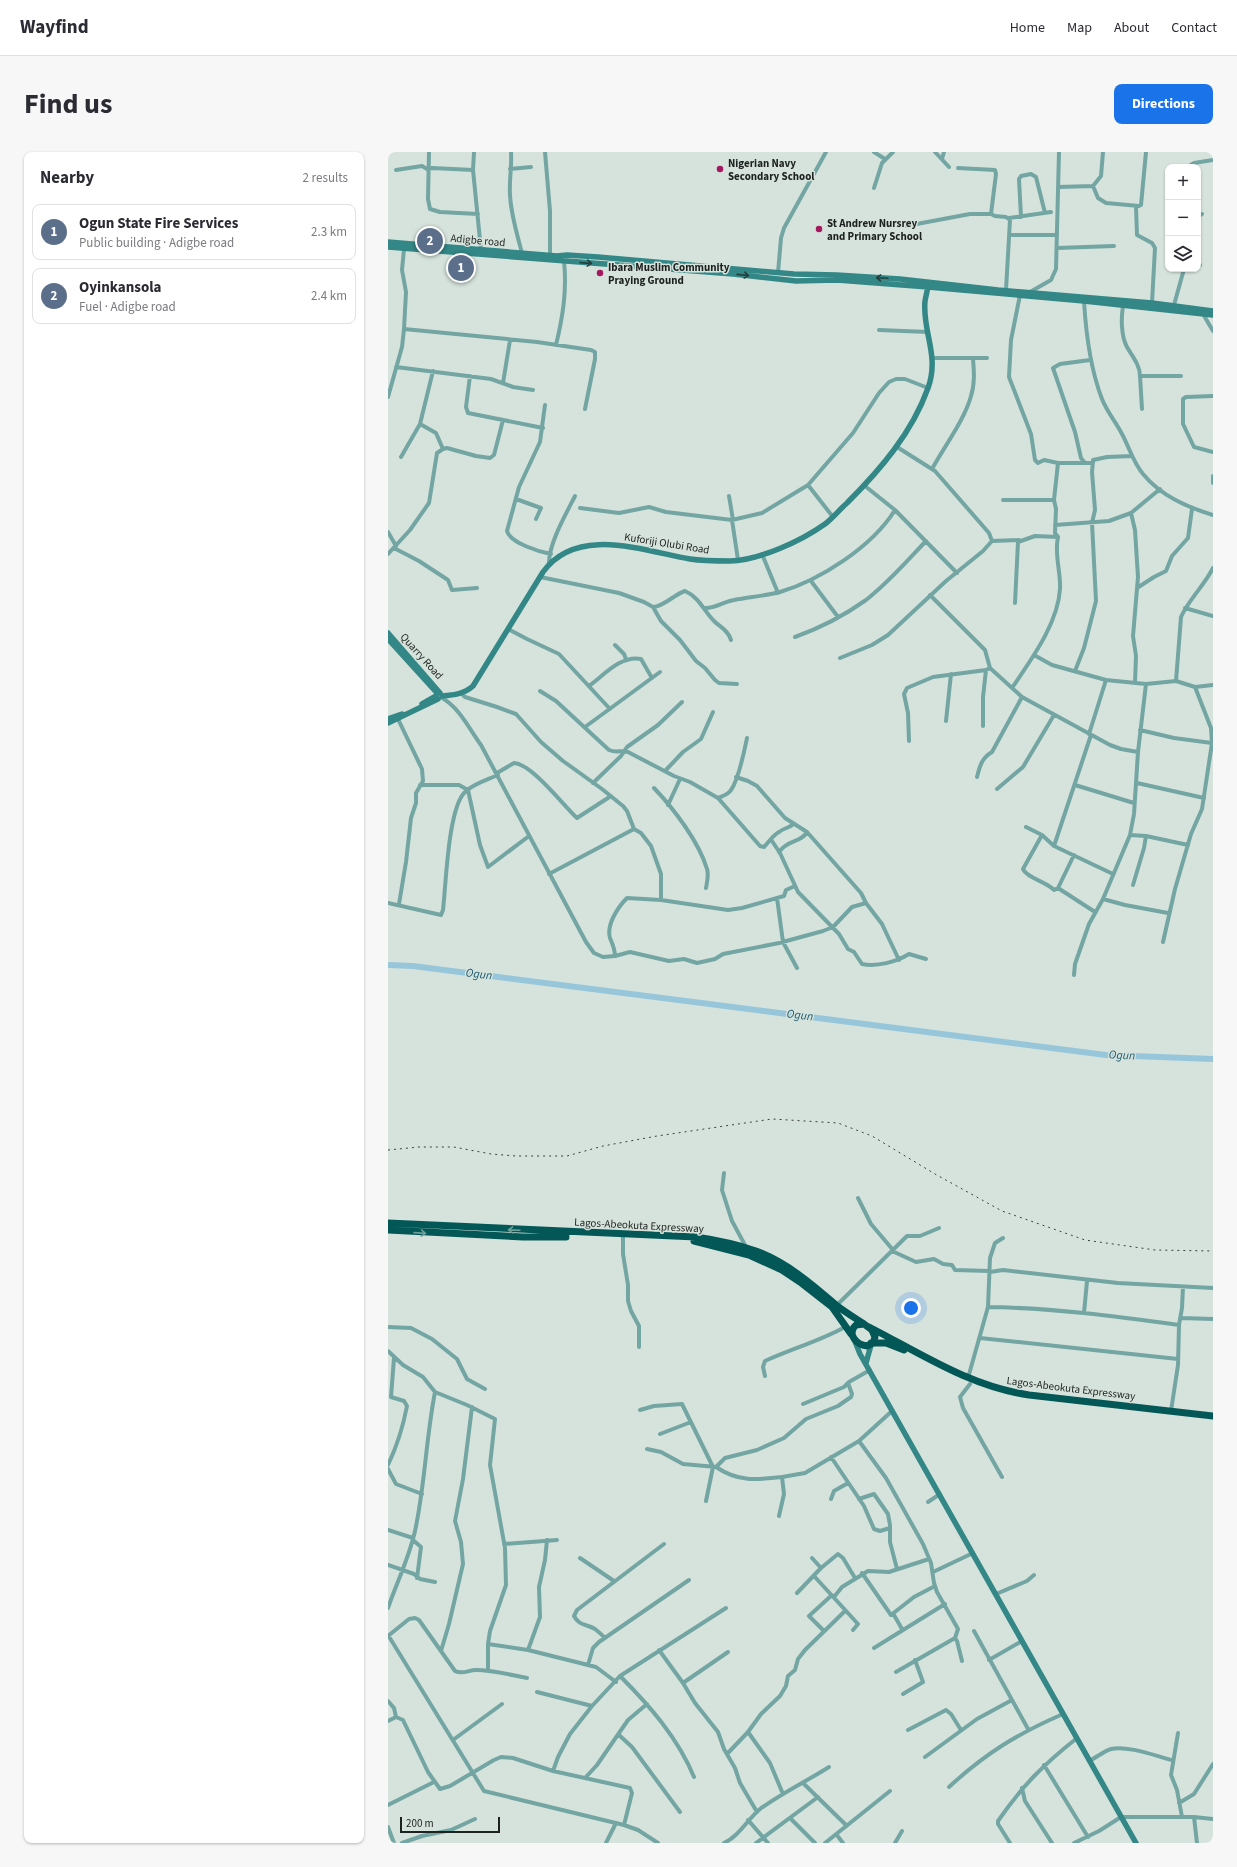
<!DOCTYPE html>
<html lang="en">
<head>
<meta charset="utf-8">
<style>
	body { margin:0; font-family:"Source Sans 3",sans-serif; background:#f7f7f7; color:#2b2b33 }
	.controls { position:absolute; right:12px; top:12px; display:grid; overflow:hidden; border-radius:8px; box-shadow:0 1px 3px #0004 }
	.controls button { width:36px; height:36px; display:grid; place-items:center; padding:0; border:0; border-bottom:1px solid #e1e1e2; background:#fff; color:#2b2b33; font:20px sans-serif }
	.scale { position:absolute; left:12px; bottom:10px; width:100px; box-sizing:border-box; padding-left:4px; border:2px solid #1d211f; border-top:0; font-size:11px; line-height:14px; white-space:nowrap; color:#1d211f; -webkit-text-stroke:3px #d6e3dc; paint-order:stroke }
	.you { position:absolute; left:523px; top:1156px; width:14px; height:14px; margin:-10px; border:3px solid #fff; border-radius:50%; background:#1a73e8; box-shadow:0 0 0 6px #1a73e833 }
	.badge { display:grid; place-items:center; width:26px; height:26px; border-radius:50%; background:#1a73e8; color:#fff; font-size:13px; font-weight:700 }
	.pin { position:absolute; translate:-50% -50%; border:2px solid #fff; box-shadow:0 1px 4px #0006 }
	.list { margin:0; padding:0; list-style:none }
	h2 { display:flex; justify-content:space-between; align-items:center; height:52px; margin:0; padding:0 16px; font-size:17px }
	h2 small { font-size:13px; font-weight:400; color:#7c7c81 }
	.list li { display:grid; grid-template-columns:26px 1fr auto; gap:12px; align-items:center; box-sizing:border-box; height:56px; margin:0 8px 8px; padding:0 8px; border:1px solid #e1e1e2; border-radius:8px }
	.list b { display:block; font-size:15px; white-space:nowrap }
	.list p { margin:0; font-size:13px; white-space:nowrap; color:#7c7c81 }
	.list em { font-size:13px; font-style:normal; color:#7c7c81 }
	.icon { flex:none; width:22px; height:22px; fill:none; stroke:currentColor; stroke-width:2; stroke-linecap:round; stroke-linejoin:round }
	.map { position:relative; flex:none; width:825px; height:1691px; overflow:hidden; border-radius:8px }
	header { display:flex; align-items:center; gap:24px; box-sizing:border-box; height:56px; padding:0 20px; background:#fff; border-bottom:1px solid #e1e1e2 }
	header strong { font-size:19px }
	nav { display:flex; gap:22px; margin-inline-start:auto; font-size:14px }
	.intro { display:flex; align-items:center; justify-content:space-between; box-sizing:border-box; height:96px; padding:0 24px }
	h1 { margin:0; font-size:28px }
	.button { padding:10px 18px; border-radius:8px; background:#1a73e8; color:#fff; font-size:14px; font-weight:700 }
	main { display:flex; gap:24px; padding:0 24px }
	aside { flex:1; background:#fff; border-radius:8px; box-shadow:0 1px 3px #0004 }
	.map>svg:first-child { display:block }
</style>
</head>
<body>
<header>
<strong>Wayfind</strong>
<nav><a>Home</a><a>Map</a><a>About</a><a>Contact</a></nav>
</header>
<div class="intro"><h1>Find us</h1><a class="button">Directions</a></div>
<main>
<aside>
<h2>Nearby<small>2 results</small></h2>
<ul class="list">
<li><span class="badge" style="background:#5c6f8a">1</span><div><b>Ogun State Fire Services</b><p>Public building · Adigbe road</p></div><em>2.3 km</em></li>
<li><span class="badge" style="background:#5c6f8a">2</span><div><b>Oyinkansola</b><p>Fuel · Adigbe road</p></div><em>2.4 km</em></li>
</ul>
</aside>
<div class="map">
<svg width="825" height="1691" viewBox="0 0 825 1691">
	<rect width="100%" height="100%" fill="#d6e3dc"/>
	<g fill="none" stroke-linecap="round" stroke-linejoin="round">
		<path stroke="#97c6db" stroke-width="6" d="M0 813 25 814 718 903 825 907"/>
		<path stroke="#73a5a3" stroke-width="4" d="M41 0 40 47 42 57 52 60 90 62
			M86 0 85 18 93 98
			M123 0C124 14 121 28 122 43 123 63 129 82 134 101
			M157 0 162 59V103
			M486 0 497 7
			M547 0 561 15
			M554 7 556 0
			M800 15 806 11 825 8
			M570 16 607 18 608 22 603 62 607 64 618 65 622 68 618 138
			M122 17 143 15
			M8 18 34 14 39 17 44 16 85 18
			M705 34 710 46 718 51 751 54 753 53 758 0
			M670 35 705 34 713 24 715 0
			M486 36 494 11 505 0
			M748 55 749 83 764 91 767 96 764 151
			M633 65 631 27 633 24 643 22 648 25 657 61
			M810 65 814 62
			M621 66 663 60
			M518 74 582 62H603
			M621 83H669
			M669 96 726 94
			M810 113H812
			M390 121 393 86 396 76 438 0
			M642 140 663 128 668 117 671 0
			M632 143 623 188 621 225 643 282 647 308 650 311 656 308 670 311H705V308L719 305 744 304
			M696 149C698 183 702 216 714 247 719 260 728 270 734 282 741 295 745 310 755 322 773 344 799 355 825 363
			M786 153 796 117
			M735 154C733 166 733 184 739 195 744 204 752 213 752 224H793
			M815 162 825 179
			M16 177 149 190 203 198 207 200V207L197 257
			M491 178 540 180
			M168 193C175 164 179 138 176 109
			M545 206H599
			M8 215 103 227 125 235 145 238
			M82 224 78 255 80 261 155 276
			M752 224 754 257
			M115 231 122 188
			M825 244 798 245 795 247V272L806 295 825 300
			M0 245 14 195 16 177 18 140 14 118 16 97
			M157 253 152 290 131 335 119 379C122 391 152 400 163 402
			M32 272 48 281 55 297
			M13 305 32 272 45 219
			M697 311 693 306 687 280 665 216 672 212 702 208
			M544 317C556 295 577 267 583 244 587 232 586 219 585 207
			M825 324V331
			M420 333 445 365
			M477 334 507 358 569 421
			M341 344 345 368
			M128 347 153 356 148 367
			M615 348H666
			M192 356 231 361 261 355 278 360 344 368 374 361 420 333 465 281 491 241 501 230 508 227H517L540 236
			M743 361 747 378 750 425 745 484 748 504 747 531
			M344 368 350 408
			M667 373 721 369 743 361 772 337
			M0 380 8 394
			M604 389 631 388 630 390 647 384 670 385
			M6 396 31 409 60 428 64 438 89 436
			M0 402 22 378 41 351 49 301 55 297 59 296 88 304 102 306 106 303 115 268
			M374 402 390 441
			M161 411C161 391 178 362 187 344
			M152 425 231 441 256 450 265 455 273 469 292 488 308 509 317 516 327 528 331 531 349 532
			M423 429 450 465
			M749 436 766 425 778 419 784 404 800 386 804 357
			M542 443 597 498 602 516 634 545 722 593 733 597 750 600
			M627 451 630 390
			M265 455C275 455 287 442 297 439 311 445 316 459 326 469 332 475 341 479 343 488
			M317 456C326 457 337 449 346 448 361 445 377 444 392 440 432 428 484 395 507 358
			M797 456 825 464
			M120 477 139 487 171 502 222 557
			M407 485C432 476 457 463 478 448 500 431 519 409 538 389
			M227 493 236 502 238 507
			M646 503 664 513 718 528 758 532 788 529 807 535 825 533
			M452 506 484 493 500 483 558 429 595 399 604 389 601 381 547 319 509 295
			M687 519 696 496 708 449 704 371 707 358 704 320 705 309
			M788 529 793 465C801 447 816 434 825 416
			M201 534C216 523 233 503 253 507L264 526
			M624 536C642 509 670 472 672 437 673 420 666 402 670 385L667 381 668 357 666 348 670 311
			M152 539 168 549 221 598C228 601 233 598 240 600L286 624 302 630 330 646 372 694 376 695C381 690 385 683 391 680 396 676 401 676 406 672
			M73 541 77 545 109 555 128 562 153 590 175 609 214 637 235 654 239 659 246 677 253 681 263 694 273 722V748
			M54 546C71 555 82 578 93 593L198 790 206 801 215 805 227 804 242 800 281 809 296 807 309 811 327 807 335 802 391 791 435 779 445 775 464 755 478 751
			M10 567 34 617 35 629 28 641V651L23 666 18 710 11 752
			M558 569 563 522
			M595 574V545L598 518
			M197 575 272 520
			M752 578 786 586 824 591
			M701 582 718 528
			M521 589 520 561 516 542 519 536 545 525 598 518 602 516
			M277 619 295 600 313 587 325 560
			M109 621 126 611C144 612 175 653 189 666L223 644
			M348 625 360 629 369 634 397 666 419 680 473 741 478 751 494 772 511 808
			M589 625C592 613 594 606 604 600L634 545
			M205 631 233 604 239 595 270 573 294 550
			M749 631 816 646
			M32 633H71L80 638 92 693 100 715 141 684
			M687 633 746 651
			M266 636C286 657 311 690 319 717 321 723 319 730 318 736
			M609 637 635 615 666 563
			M330 646C334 644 340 643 343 638 351 627 356 600 359 586
			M280 653 292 627
			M638 675 654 683 666 694 725 722
			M654 683 635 717C639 726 659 730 666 738L670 736 686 703
			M742 683 758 684 800 693
			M384 689 392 701 410 740 451 782 460 797 466 800 474 812C489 815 508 810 521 802L538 807
			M666 694 703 583
			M391 700C400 687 413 691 419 680
			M161 722 246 677
			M745 733 756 696 758 684
			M670 736 707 760
			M389 746 395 790 409 816
			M715 747 737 753 780 761
			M0 751 53 763 55 758C58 733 60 656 77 640 85 632 99 628 110 623
			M775 790 787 737 803 682 814 657 824 591 823 576 807 535
			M227 804C227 797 225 793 222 786 218 773 230 755 239 746L273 748 340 758 354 756 396 744 398 738 407 734
			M686 823 687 812 701 772 715 747 742 683 746 662 750 600 758 532
			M336 1021 334 1038 344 1069 358 1095
			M470 1046 483 1072 505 1098
			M235 1084V1102L240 1133V1149L243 1159 251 1174V1195
			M504 1099 528 1110 546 1107 555 1112 564 1113 567 1118 601 1119
			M602 1120 615 1118 730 1131 825 1136
			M449 1153 519 1084H532L551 1076
			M600 1155C664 1156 727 1164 791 1173
			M696 1161 699 1129
			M792 1166 825 1167
			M0 1175 23 1176 44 1187 69 1207 79 1227 97 1237
			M592 1186 790 1207
			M0 1199 15 1213 35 1225 47 1240 79 1253 107 1267 102 1313 117 1396 118 1433 102 1479 100 1492V1519
			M377 1224 375 1215 377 1209C403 1197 432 1189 457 1175
			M580 1226 600 1155 602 1106 607 1091 615 1086
			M582 1232 572 1245 575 1256 614 1325
			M415 1252 456 1235 461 1230 482 1218
			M252 1258 266 1254 294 1252 325 1315 318 1349
			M783 1259 790 1213 791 1173 794 1156 795 1135
			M272 1282 303 1270
			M471 1289 498 1326 535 1392 543 1411 546 1431 549 1440 570 1477 567 1486 508 1520
			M259 1297 273 1300 295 1312 328 1315 337 1306 369 1298 396 1286 418 1267 450 1254 463 1245 464 1242 460 1231
			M443 1305 476 1354 486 1377 492 1379 502 1376
			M0 1313C9 1294 15 1275 19 1254L16 1249 3 1245 6 1206
			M328 1315C350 1330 368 1328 394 1325
			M0 1317 8 1332 34 1342
			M443 1347 446 1339 460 1331
			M471 1347 486 1342 500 1362 502 1373V1390L509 1417
			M540 1350 552 1342
			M391 1364 396 1342 394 1325 417 1321 471 1289 504 1259
			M0 1378 25 1386
			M25 1388 33 1395 29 1426
			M116 1392 169 1388
			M192 1406 226 1429
			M424 1406 433 1416
			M0 1413 26 1422 32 1427 47 1430
			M545 1420 585 1401
			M474 1421 503 1463
			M426 1424 470 1472 465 1478
			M409 1441 433 1416 450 1402 455 1406 467 1426
			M608 1442 639 1429 646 1423
			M446 1445 454 1435 480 1419 501 1420 541 1407
			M0 1456C9 1430 21 1406 27 1379 37 1333 38 1286 47 1240
			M514 1477 506 1463H503L526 1445 547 1434
			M436 1479 421 1464 444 1443
			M586 1479 640 1577
			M0 1483 96 1639 236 1673 250 1678 270 1691
			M0 1484 21 1467 27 1466 31 1468 67 1519C75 1523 80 1518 88 1518 105 1518 123 1523 139 1526
			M217 1486C214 1483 211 1480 207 1477 199 1472 191 1474 186 1464L189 1458 276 1392
			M567 1486 569 1489 574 1509
			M100 1492 140 1498 208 1515 228 1530
			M486 1496 557 1452
			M140 1498 152 1465 151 1435 157 1408 159 1388
			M271 1498 295 1531 307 1551 330 1580 336 1597 347 1616 352 1631 369 1660
			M53 1499 61 1472 75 1412 73 1390 67 1369 75 1327 84 1255
			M601 1508 634 1489
			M200 1513 205 1496 211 1490 301 1428
			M232 1524C261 1553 290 1586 306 1625
			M295 1531 340 1500
			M149 1540 204 1554
			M515 1542 535 1530 527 1508
			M0 1549 6 1556 8 1565
			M0 1569 8 1565 15 1568 40 1620 52 1637 62 1634 106 1608 113 1605 125 1606 165 1619 242 1636 244 1641 236 1673
			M520 1578 558 1558 563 1562 573 1578
			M360 1580 382 1611 395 1642
			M790 1581 783 1623 789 1638 794 1665
			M231 1583 244 1595 292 1660
			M65 1588 114 1552
			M339 1602 360 1580 373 1562 392 1544 398 1534 400 1524 407 1518 410 1507 417 1498 457 1459
			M537 1605 589 1567 624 1548
			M701 1609C708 1606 716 1599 723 1597 739 1593 768 1604 784 1608
			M656 1613 700 1685
			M165 1619 170 1605 182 1582 204 1554 232 1524 338 1456
			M197 1626 209 1613 240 1568 259 1552
			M415 1631 458 1673
			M561 1635C598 1601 629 1582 675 1562
			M634 1636 637 1649 664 1691
			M791 1651 806 1642 825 1612
			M0 1653 46 1630
			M806 1665 809 1691
			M402 1666 427 1691
			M360 1668 380 1691
			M0 1675 6 1691
			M448 1682 455 1691
			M14 1691 34 1684 63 1678 87 1667
			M218 1691 228 1671
			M336 1691C351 1684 359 1668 372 1657 394 1641 419 1629 441 1615
			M368 1691 430 1645
			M437 1691 502 1639
			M507 1691 514 1679
			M622 1691 610 1672V1669C634 1634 655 1613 689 1586
			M686 1691 711 1679 733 1665H806L825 1667"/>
		<path stroke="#338786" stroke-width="5.5" d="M0 90 169 104 179 103 210 105 406 122 449 123 512 127 610 138 764 151 825 159
			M0 95 345 122 408 129 449 128 540 135 696 149 825 163
			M0 481 52 541
			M0 487 49 541
			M54 544C66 543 76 542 85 534L155 420C189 373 256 399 302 407 315 409 329 409 342 409 372 408 413 389 437 372 445 366 451 358 459 351 492 318 524 281 540 236 552 203 534 180 537 149 538 144 539 139 540 135
			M34 552 48 544
			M0 567 14 562
			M0 571 50 547
			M466 1187 472 1202 748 1691
			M478 1211 483 1193"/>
		<path stroke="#035857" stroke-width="7" d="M0 1071 308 1085C328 1088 348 1092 368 1099 398 1110 424 1132 448 1153 457 1160 467 1166 476 1172
			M0 1078 135 1085H178
			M306 1089 361 1103 394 1118 412 1130 444 1155 463 1182
			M476 1172 484 1178 487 1185 485 1191 479 1194C469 1193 458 1182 468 1173Z
			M481 1175C534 1202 581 1234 641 1243L825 1264
			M483 1191H498L516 1198"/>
		<path stroke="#3b403e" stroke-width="1" stroke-dasharray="2 4" stroke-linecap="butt" d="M0 998 31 995H66L103 1002 128 1004H179L215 994 269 984 384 967 450 971 484 984 547 1022 614 1059 697 1088 767 1098 825 1099"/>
	</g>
	<defs><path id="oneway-shaft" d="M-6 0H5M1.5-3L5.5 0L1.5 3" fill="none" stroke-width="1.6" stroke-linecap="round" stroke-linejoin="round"/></defs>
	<g stroke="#24403e">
		<use href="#oneway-shaft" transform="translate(198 111) rotate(4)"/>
		<use href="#oneway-shaft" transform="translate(355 123) rotate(6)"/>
		<use href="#oneway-shaft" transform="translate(494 126) rotate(-177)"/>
	</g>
	<g stroke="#6c9e9a">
		<use href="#oneway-shaft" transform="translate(126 1078) rotate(-178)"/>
		<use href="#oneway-shaft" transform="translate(32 1081) rotate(4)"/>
	</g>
	<g fill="#a3185f" stroke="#d6e3dc" stroke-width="1.5">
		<circle cx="332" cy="17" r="4"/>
		<circle cx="431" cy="77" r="4"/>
		<circle cx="212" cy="121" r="4"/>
	</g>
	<g text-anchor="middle" stroke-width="3" stroke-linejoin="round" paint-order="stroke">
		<g font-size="11" font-weight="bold" fill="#1d211f" stroke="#d6e3dc" text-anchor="start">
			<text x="340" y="15">Nigerian Navy<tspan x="340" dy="13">Secondary School</tspan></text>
			<text x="439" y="75">St Andrew Nursrey<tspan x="439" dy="13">and Primary School</tspan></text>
			<text x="220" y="119">Ibara Muslim Community<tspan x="220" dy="13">Praying Ground</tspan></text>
		</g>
		<g font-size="11" fill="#1d211f" stroke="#d6e3dc">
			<text transform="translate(90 88) rotate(5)" y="4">Adigbe road</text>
			<text transform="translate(279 391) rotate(9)" y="4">Kuforiji Olubi Road</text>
			<text transform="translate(34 504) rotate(48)" y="4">Quarry Road</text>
			<text transform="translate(251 1073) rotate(3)" y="4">Lagos-Abeokuta Expressway</text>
			<text transform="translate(683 1236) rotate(7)" y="4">Lagos-Abeokuta Expressway</text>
		</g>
		<g font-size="12" font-style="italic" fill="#1e5a70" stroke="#d6e3dc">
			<text transform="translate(91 822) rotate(7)" y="4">Ogun</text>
			<text transform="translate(412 863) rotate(7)" y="4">Ogun</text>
			<text transform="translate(734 903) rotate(3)" y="4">Ogun</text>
		</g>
	</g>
</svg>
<div class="controls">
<button>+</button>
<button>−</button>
<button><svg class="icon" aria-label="layers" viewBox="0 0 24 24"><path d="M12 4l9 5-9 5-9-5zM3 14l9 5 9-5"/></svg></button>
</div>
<div class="scale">200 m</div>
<div class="you"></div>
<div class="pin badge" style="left:73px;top:116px;background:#5c6f8a">1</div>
<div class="pin badge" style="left:42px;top:89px;background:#5c6f8a">2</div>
</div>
</main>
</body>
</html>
